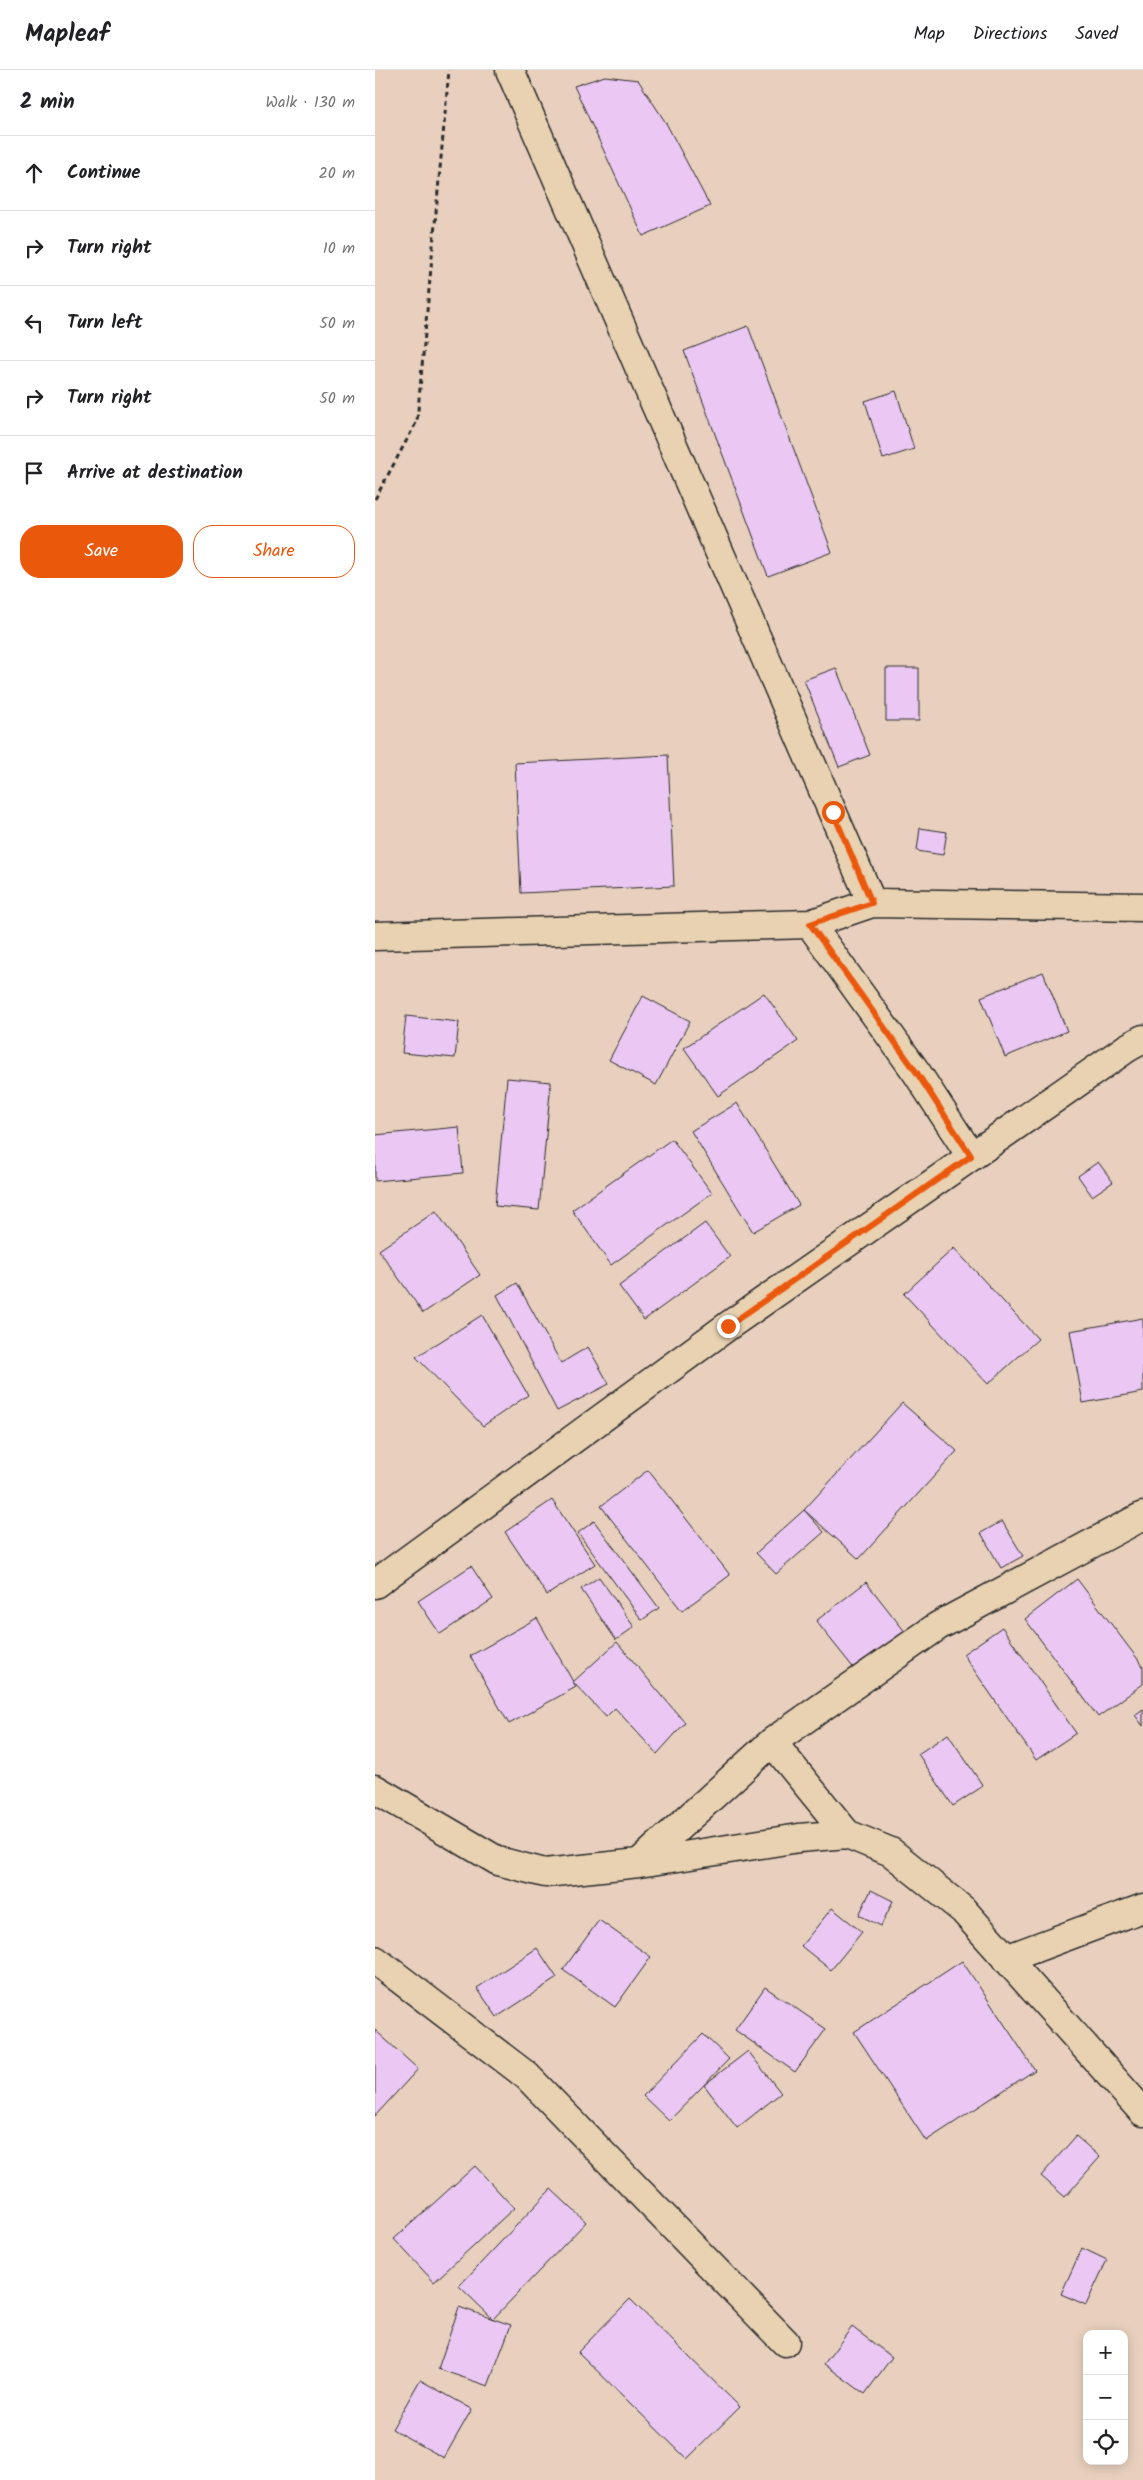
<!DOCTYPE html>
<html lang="en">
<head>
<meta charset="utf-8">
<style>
	body { margin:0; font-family:Kalam,sans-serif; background:#f6f6f6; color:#202124 }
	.controls { position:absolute; right:15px; bottom:15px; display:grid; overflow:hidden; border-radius:10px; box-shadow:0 2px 12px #0003 }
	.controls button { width:45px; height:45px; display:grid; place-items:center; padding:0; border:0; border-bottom:1px solid #e0e0e0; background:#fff; color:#202124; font:25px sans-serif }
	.stop { position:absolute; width:15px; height:15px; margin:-11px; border:4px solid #ea580c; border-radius:50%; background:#fff }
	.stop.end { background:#ea580c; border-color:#fff; box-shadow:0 1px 5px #0008 }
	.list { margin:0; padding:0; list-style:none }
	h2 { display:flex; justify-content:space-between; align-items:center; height:65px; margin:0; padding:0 20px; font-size:21px }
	h2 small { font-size:16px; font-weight:400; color:#757577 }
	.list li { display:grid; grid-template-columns:32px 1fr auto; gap:15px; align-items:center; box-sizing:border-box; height:75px; padding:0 20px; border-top:1px solid #e0e0e0 }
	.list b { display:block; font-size:19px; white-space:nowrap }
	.list em { font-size:16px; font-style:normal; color:#757577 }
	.actions { display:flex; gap:10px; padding:15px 20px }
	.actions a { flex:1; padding:11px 0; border:1px solid #ea580c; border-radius:20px; text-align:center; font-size:18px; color:#ea580c }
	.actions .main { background:#ea580c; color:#fff }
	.icon { flex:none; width:28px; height:28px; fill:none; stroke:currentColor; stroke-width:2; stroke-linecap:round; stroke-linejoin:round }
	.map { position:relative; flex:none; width:768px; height:2410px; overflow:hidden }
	header { display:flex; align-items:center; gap:30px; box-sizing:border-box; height:70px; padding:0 25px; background:#fff; border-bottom:1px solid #e0e0e0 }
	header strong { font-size:24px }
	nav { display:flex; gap:28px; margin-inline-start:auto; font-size:18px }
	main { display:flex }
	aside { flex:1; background:#fff }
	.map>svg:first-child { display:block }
</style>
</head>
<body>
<header>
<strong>Mapleaf</strong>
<nav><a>Map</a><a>Directions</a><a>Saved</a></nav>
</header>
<main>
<aside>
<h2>2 min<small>Walk · 130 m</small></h2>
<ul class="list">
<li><svg class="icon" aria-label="ahead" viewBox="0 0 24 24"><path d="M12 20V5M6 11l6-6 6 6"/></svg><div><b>Continue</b></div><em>20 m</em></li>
<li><svg class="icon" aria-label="right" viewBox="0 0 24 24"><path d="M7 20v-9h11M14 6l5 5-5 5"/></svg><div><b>Turn right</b></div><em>10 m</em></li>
<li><svg class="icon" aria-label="left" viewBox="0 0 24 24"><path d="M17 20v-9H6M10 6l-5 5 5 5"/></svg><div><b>Turn left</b></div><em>50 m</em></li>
<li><svg class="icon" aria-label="right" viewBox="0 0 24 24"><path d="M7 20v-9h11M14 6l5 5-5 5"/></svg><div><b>Turn right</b></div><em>50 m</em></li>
<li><svg class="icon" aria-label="arrive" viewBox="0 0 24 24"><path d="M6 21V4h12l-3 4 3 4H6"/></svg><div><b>Arrive at destination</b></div></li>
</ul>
<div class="actions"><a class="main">Save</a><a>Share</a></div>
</aside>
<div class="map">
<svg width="768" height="2410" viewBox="0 0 768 2410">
	<rect width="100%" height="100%" fill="#e9d0be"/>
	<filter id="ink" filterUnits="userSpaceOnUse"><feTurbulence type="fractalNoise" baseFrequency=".02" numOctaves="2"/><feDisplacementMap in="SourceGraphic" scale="10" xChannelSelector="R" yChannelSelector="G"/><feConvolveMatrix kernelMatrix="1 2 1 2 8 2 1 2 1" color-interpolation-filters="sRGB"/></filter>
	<g filter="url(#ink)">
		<path fill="#ebc7f3" stroke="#2b2b2b" d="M230 6 263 10 291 53 335 136 268 166 199 16Z
			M373 256 457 482 393 506 309 281Z
			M521 321 539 379 508 389 490 331Z
			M461 598 495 685 464 697 429 610Z
			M511 598H544V651H511Z
			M293 685 299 816 146 823 140 693Z
			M545 758 572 762 568 785 542 781Z
			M668 902 692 961 630 987 606 927Z
			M389 923 423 971 343 1026 309 978Z
			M268 926 315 951 281 1015 234 990Z
			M31 946 84 952 80 988 27 983Z
			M132 1008 176 1012 164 1140 120 1136Z
			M362 1033 424 1135 378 1162 316 1061Z
			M84 1057 88 1103 0 1111V1065Z
			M297 1069 337 1123 236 1195 197 1140Z
			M723 1092 738 1112 717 1126 703 1106Z
			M61 1141 105 1205 48 1243 4 1180Z
			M330 1153 355 1187 269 1250 244 1216Z
			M579 1178 663 1269 613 1314 529 1224Z
			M142 1213 186 1293 213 1277 234 1314 182 1341 122 1225Z
			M107 1245 153 1325 108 1356 41 1287Z
			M768 1248V1322L708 1333 695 1261Z
			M527 1333 582 1381 484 1489 429 1440Z
			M273 1400 355 1505 307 1541 226 1436Z
			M177 1430 220 1494 172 1525 130 1462Z
			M429 1440 449 1462 401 1504 381 1483Z
			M219 1451 284 1538 267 1550 203 1463Z
			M627 1451 648 1486 626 1498 606 1463Z
			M96 1496 118 1529 65 1564 43 1531Z
			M224 1507 259 1557 241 1570 206 1519Z
			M702 1509 768 1596V1614L723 1647 650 1549Z
			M491 1512 531 1563 481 1601 441 1551Z
			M162 1548 201 1617 134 1654 95 1586Z
			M627 1557 701 1663 661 1690 588 1584Z
			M242 1572 310 1653 282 1684 240 1638 231 1647 198 1612Z
			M768 1639V1656L760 1645Z
			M573 1664 608 1716 578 1736 543 1684Z
			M496 1820 518 1831 506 1856 484 1845Z
			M457 1838 487 1862 456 1900 426 1876Z
			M224 1850 276 1887 240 1937 188 1900Z
			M162 1878 182 1908 122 1947 102 1918Z
			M587 1891 660 2000 551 2071 479 1962Z
			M390 1917 451 1959 420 2002 360 1960Z
			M0 1960 43 1999 0 2046Z
			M328 1964 354 1989 294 2051 268 2026Z
			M373 1981 406 2023 362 2058 329 2015Z
			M701 2066 725 2087 690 2127 666 2106Z
			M100 2096 139 2138 59 2212 19 2169Z
			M176 2119 211 2152 118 2249 84 2216Z
			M707 2178 732 2190 711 2235 686 2224Z
			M255 2229 365 2337 312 2389 203 2282Z
			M84 2237 136 2255 113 2316 63 2299Z
			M477 2257 517 2287 490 2324 449 2294Z
			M45 2310 97 2339 69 2388 17 2359Z"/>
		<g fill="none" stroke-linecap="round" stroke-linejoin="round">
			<defs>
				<path id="minor" d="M135 0 497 833 768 837
					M435 854 542 1003 596 1086
					M0 866 435 854 497 833
					M0 1514 353 1256 752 978 768 969
					M397 1672 472 1764
					M0 1719 123 1791 170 1803 264 1793 424 1768 472 1764 516 1782 588 1840 768 2042
					M264 1793 397 1672 563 1556 768 1446
					M631 1889 768 1838
					M0 1890 152 2006 410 2272"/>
			</defs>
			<use href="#minor" stroke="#2b2b2b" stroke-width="31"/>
			<path stroke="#2b2b2b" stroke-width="3" stroke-dasharray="5 4" stroke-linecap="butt" d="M0 429 42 351 74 0"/>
			<use href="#minor" stroke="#e9d2b1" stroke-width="28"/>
		</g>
	</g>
	<g fill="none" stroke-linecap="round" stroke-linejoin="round" filter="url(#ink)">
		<path stroke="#ea580c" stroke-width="6" d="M353 1256 596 1086 542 1003 435 854 497 833 458 742"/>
	</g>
</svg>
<div class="controls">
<button>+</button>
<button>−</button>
<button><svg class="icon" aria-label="locate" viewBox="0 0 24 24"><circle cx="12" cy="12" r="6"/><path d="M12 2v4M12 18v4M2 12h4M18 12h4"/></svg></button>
</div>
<div class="stop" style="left:458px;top:742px"></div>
<div class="stop end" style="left:353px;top:1256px"></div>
</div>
</main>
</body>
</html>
